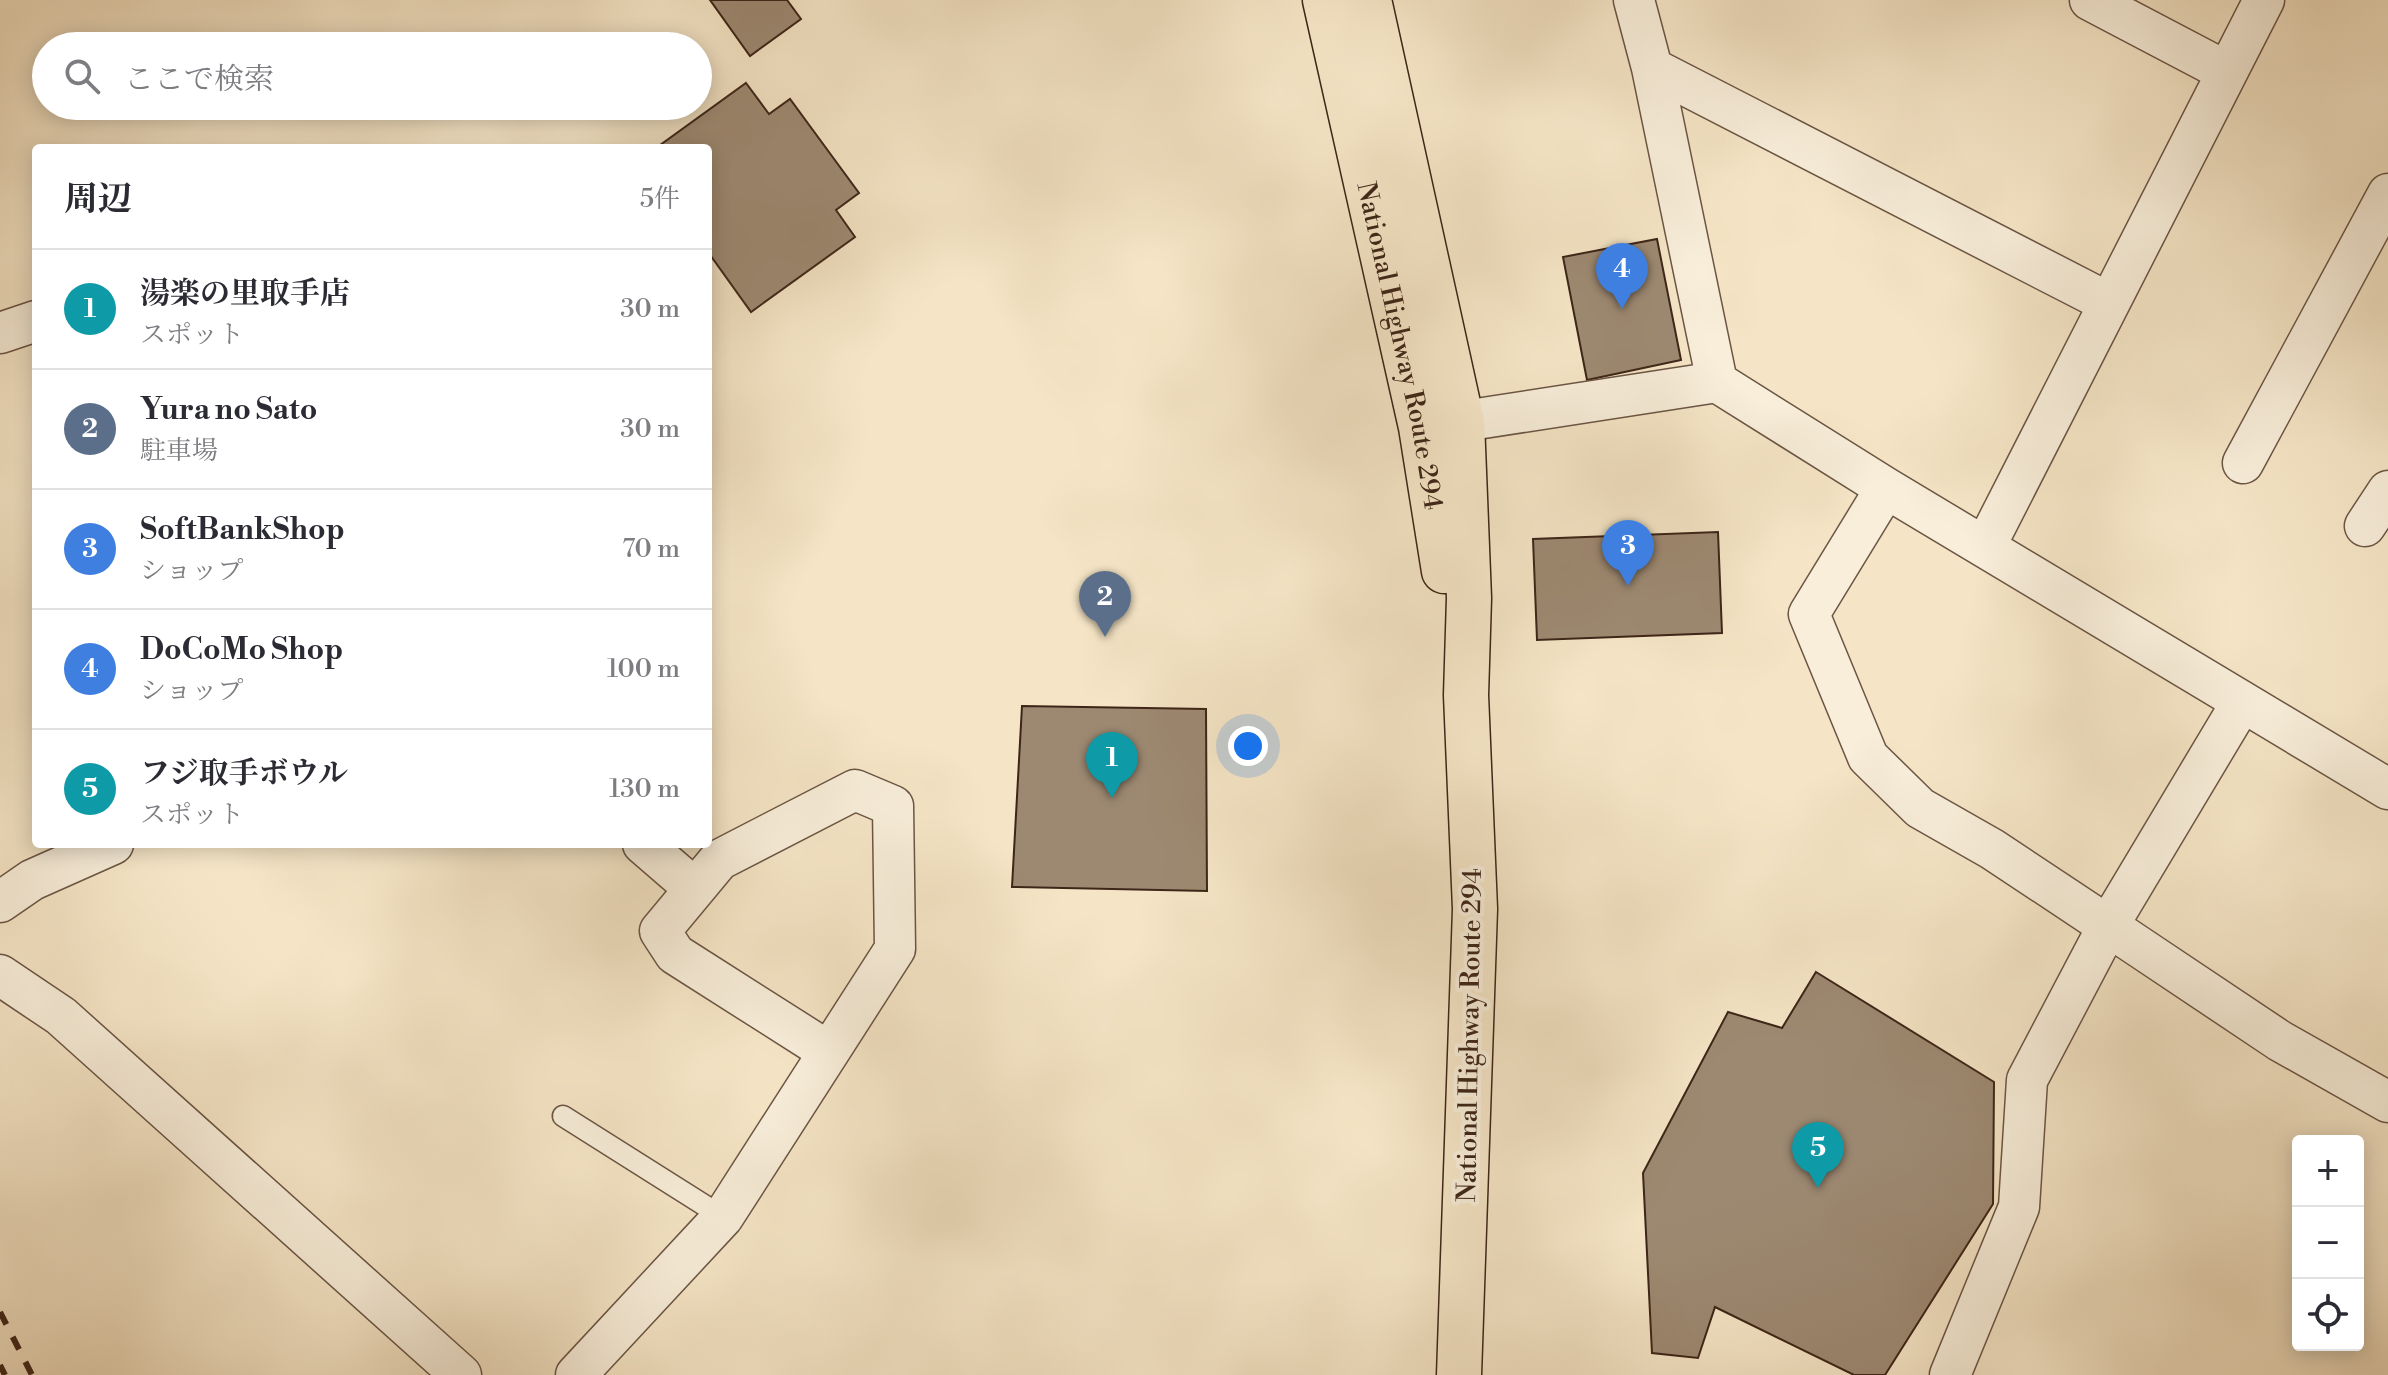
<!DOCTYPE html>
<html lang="ja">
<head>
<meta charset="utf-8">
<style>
	body { margin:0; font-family:"Libre Bodoni","Noto Serif JP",serif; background:#f7f7f7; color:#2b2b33 }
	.controls { position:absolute; right:24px; bottom:24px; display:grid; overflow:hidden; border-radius:8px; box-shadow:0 4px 20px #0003 }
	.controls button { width:72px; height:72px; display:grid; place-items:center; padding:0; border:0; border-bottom:2px solid #e1e1e2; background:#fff; color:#2b2b33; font:40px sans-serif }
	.you { position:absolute; left:1248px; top:746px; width:28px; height:28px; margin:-20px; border:6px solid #fff; border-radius:50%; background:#1a73e8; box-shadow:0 0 0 12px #1a73e833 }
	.badge { display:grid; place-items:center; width:52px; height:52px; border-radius:50%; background:#1a73e8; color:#fff; font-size:26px; font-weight:700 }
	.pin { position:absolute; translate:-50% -66px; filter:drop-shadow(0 2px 4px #0008) }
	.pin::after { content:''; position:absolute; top:42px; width:28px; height:24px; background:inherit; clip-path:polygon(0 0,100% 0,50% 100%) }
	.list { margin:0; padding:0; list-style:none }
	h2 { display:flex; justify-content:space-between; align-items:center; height:104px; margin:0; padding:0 32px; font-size:34px }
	h2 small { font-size:26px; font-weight:400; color:#7c7c81 }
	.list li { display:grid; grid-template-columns:52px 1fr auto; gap:24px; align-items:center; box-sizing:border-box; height:120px; padding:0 32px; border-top:2px solid #e1e1e2 }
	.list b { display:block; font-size:30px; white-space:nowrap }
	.list p { margin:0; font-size:26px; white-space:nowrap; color:#7c7c81 }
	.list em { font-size:26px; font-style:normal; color:#7c7c81 }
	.icon { flex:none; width:44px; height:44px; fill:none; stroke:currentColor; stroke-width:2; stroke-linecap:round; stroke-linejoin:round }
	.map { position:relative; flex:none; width:2388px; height:1375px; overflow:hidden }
	.search { position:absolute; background:#fff; box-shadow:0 4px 20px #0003; left:32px; top:32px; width:680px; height:88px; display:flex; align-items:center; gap:20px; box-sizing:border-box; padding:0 28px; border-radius:44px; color:#7c7c81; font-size:30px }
	.panel { position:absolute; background:#fff; box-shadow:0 4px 20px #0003; left:32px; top:144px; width:680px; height:704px; border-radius:8px }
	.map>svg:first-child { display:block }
</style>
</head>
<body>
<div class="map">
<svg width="2388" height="1375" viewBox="0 0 2388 1375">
	<rect width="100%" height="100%" fill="#f5e5c6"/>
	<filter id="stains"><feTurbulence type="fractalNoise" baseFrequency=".0025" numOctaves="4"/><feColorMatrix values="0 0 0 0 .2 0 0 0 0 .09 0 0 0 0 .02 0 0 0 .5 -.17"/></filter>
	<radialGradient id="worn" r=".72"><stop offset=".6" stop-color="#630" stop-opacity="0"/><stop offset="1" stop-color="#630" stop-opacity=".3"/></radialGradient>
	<path fill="#9d8972" stroke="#3d2518" stroke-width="2" d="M710 0H787L801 19 750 56Z
		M746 83 769 114 790 99 859 193 836 210 855 237 751 312 708 252V148H656Z
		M1657 239 1681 360 1587 380 1563 257Z
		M1718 532 1722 633 1537 640 1533 539Z
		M1022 706 1206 709 1207 891 1012 887Z
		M1816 972 1994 1082 1993 1204 1885 1375H1854L1715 1307 1698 1358 1652 1353 1643 1173 1728 1012 1782 1028Z"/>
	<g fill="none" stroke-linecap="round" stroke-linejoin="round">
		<defs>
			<path id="lane" d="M563 1116 723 1217"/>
			<path id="street" d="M2090 0 2227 72
				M1652 68 2109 303
				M0 333 36 321
				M1717 382 1886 488 2388 789
				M1431 426 1717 382 1652 68 1634 0
				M2243 463 2388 194
				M1886 488 1809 614 1868 757 1920 808 1992 849 2108 926 2027 1080 2019 1207 1950 1375
				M2365 526 2388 491
				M1985 547 2264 0
				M2242 702 2108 926 2280 1041 2388 1102
				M643 844 695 889
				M0 902 32 880 113 844
				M0 975 61 1016 461 1375
				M576 1375 723 1217 895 949 893 806 855 790 719 860 660 931 675 954 829 1052"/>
			<g id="highway">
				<path id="s1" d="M1325 0 1421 427 1444 571"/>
				<path d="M1369 0 1462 422 1469 598 1466 695 1475 909 1459 1375"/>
			</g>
		</defs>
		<use href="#lane" stroke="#6b5544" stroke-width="23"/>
		<use href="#street" stroke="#6b5544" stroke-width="43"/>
		<use href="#highway" stroke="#3d2518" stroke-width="47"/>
		<use href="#lane" stroke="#f8eeda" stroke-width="20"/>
		<use href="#street" stroke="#f8eeda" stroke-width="40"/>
		<use href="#highway" stroke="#f5e5c6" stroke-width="44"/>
		<path stroke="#3d2518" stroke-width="6" stroke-dasharray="14 14" stroke-linecap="butt" d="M0 1312 32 1375
			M0 1365 5 1375"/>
	</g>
	<g text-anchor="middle" stroke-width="8" stroke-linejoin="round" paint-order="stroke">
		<g font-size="26" fill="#3d2518" stroke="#f8eeda">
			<text dy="9" stroke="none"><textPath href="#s1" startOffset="354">National Highway Route 294</textPath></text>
			<text transform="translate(1469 1035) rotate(-89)" y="9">National Highway Route 294</text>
		</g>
	</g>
	<rect width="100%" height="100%" filter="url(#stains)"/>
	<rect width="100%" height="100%" fill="url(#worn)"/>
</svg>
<div class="controls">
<button>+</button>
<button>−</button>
<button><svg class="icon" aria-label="locate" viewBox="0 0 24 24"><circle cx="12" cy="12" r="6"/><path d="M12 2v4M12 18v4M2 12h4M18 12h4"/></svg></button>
</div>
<div class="you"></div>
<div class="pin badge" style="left:1112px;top:798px;background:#0f9aa8">1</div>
<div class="pin badge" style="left:1105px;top:637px;background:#5c6f8a">2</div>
<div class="pin badge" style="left:1628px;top:586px;background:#3f7fe0">3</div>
<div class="pin badge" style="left:1622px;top:309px;background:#3f7fe0">4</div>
<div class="pin badge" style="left:1818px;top:1188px;background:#0f9aa8">5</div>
<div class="search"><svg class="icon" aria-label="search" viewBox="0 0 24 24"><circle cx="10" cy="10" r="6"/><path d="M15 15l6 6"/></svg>ここで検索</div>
<section class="panel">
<h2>周辺<small>5件</small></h2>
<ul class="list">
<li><span class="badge" style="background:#0f9aa8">1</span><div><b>湯楽の里取手店</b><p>スポット</p></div><em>30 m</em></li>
<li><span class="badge" style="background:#5c6f8a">2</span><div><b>Yura no Sato</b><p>駐車場</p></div><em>30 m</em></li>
<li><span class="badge" style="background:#3f7fe0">3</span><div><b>SoftBankShop</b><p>ショップ</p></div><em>70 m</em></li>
<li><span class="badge" style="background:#3f7fe0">4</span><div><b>DoCoMo Shop</b><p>ショップ</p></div><em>100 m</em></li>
<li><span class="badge" style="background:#0f9aa8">5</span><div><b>フジ取手ボウル</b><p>スポット</p></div><em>130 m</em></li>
</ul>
</section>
</div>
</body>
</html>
